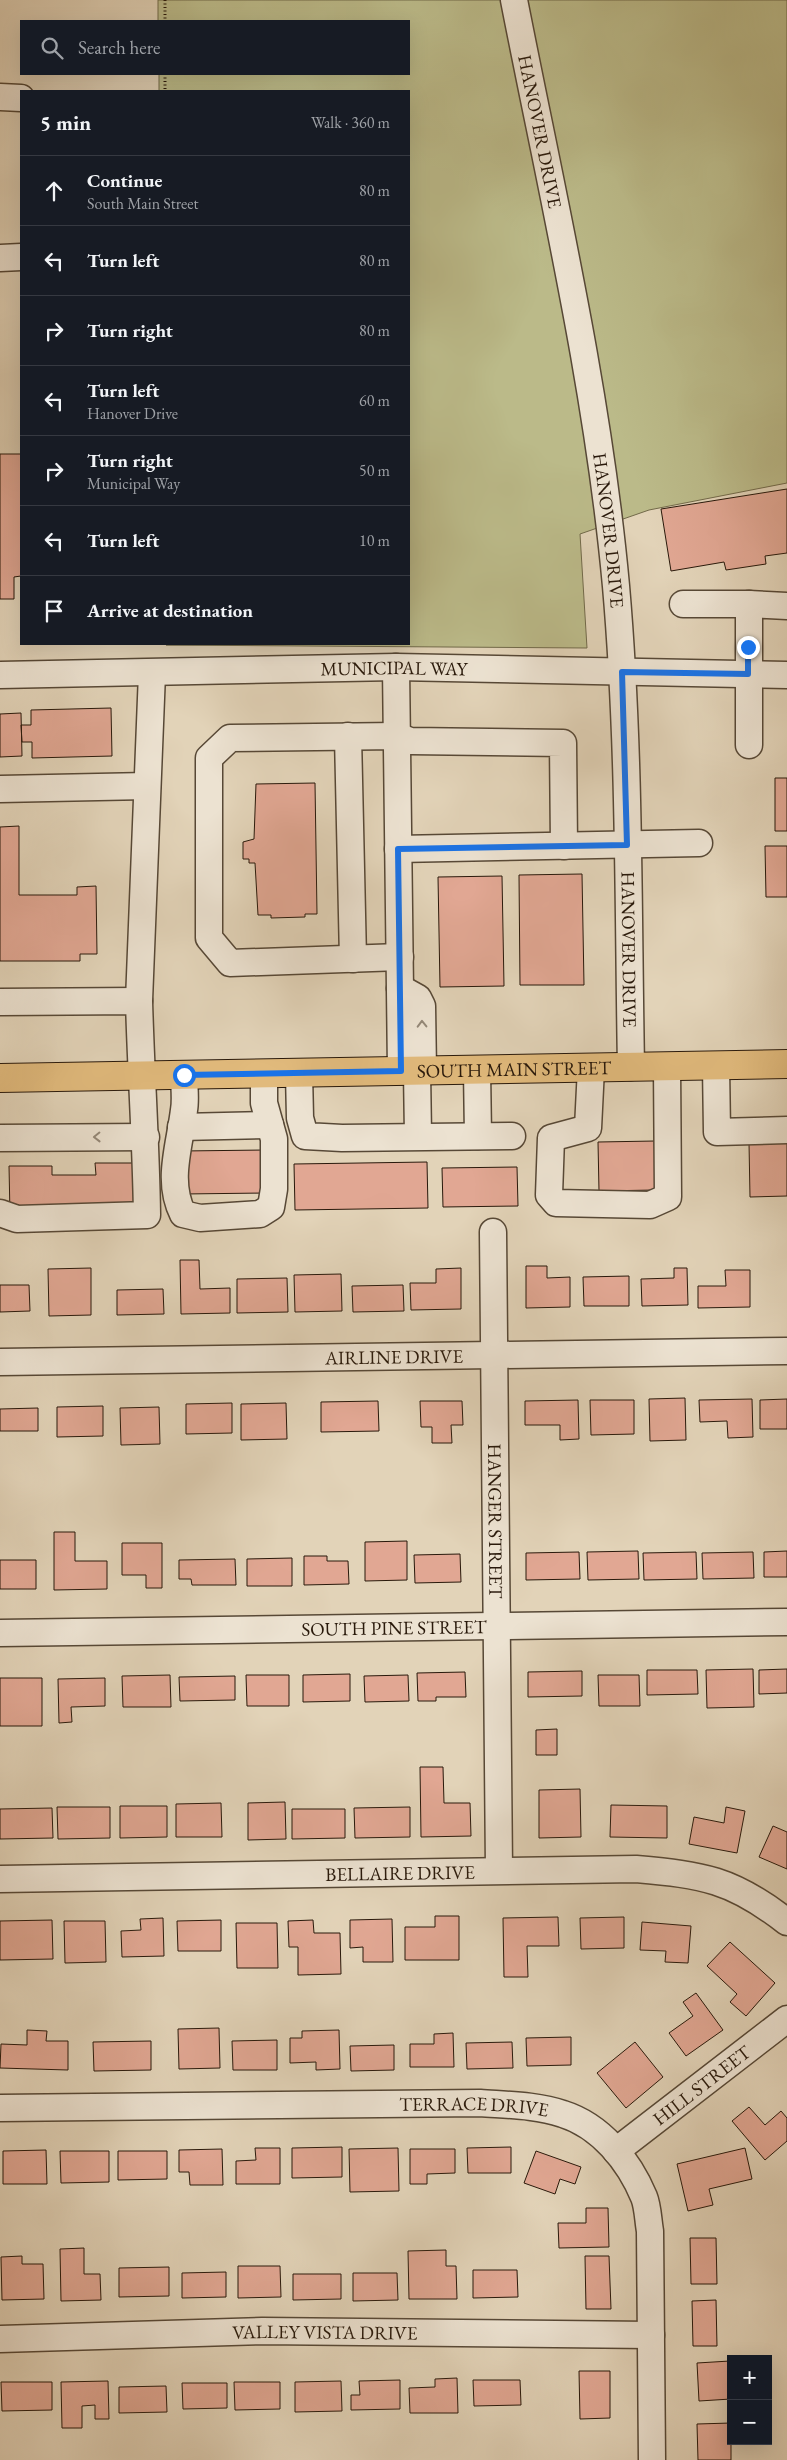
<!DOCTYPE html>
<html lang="en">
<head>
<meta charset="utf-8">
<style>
	body { margin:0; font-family:"EB Garamond",serif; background:#20242c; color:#f1f3f6 }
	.controls { position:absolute; right:15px; bottom:15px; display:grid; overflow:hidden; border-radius:0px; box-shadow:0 5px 20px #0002 }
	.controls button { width:45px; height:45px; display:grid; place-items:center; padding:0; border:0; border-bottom:1px solid #363941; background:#171b24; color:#f1f3f6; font:25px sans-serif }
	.stop { position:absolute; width:15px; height:15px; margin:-11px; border:4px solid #1a73e8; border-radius:50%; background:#fff }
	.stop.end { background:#1a73e8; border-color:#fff; box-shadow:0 1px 5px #0008 }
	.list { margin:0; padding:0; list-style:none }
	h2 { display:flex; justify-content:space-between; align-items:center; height:65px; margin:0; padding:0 20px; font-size:21px }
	h2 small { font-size:16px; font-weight:400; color:#9ea1a6 }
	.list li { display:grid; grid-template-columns:32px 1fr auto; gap:15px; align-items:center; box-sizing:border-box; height:70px; padding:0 20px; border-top:1px solid #363941 }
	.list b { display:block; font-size:19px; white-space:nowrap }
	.list p { margin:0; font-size:16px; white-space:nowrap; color:#9ea1a6 }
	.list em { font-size:16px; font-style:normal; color:#9ea1a6 }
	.icon { flex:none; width:28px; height:28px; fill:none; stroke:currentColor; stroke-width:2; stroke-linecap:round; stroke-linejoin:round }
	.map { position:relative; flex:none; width:787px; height:2460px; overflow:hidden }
	.search { position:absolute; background:#171b24; box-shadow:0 5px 20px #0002; left:20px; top:20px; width:390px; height:55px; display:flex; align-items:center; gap:12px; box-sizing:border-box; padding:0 18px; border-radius:0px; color:#9ea1a6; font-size:19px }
	.panel { position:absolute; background:#171b24; box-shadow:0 5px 20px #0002; left:20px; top:90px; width:390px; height:555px; border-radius:0px }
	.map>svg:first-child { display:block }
</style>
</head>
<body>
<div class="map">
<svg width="787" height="2460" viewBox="0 0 787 2460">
	<rect width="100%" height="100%" fill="#e2d3b8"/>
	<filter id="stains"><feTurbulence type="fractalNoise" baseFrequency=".004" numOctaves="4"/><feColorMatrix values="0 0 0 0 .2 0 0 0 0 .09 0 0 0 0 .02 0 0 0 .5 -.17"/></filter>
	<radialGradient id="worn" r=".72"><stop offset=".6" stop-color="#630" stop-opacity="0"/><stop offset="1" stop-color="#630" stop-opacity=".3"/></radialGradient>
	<path fill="#bbba89" stroke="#726a4a" d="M158 0H787V483L649 510 580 534 587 648 166 645 409 644V91H159V74H409V21H158Z"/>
	<path fill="#e1a793" stroke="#29190b" d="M0 454H21V576L14 577V599H0Z
		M787 489V553L765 556 766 564 726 570 724 562 671 571 661 509Z
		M111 708 112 756 32 758V742H22L21 725H31V710Z
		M21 713 22 756 0 757V714Z
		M775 778H787V831H775Z
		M315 783 317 914H305V917L271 918V915H258L255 863H249V859H243V842L254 839 256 784Z
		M19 826V895H77V887L96 886 97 954H80V961H0V827Z
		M765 846H787V897H766Z
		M582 874 584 985H520L519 875Z
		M502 876 504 986 440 987 438 877Z
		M655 1141 656 1190 599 1191 598 1142Z
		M787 1142V1196L750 1197 749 1143Z
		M266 1150V1193L183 1194 182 1151Z
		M427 1162 428 1208 295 1210 294 1164Z
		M95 1163H138L139 1214 10 1215 9 1166H52V1175H96Z
		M517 1167 518 1206 443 1207 442 1168Z
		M180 1260H199L200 1289 230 1288V1313L181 1314Z
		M526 1266H547V1278L570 1277V1307L526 1308Z
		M91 1268V1315L49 1316 48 1269Z
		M461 1268V1309L411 1310 410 1283H436V1269Z
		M674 1268H687L688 1305 642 1306 641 1279 674 1278Z
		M725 1270H750V1307L698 1308V1286H726Z
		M341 1274 342 1311 295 1312 294 1275Z
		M629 1276V1306H584L583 1277Z
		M287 1278 288 1312 237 1313V1279Z
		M0 1285H29L30 1311 0 1312Z
		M403 1285 404 1311 353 1312 352 1286Z
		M163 1289 164 1314 117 1315V1290Z
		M685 1398 686 1440 650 1441 649 1399Z
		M752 1399 753 1437 728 1438 727 1421 700 1422 699 1400Z
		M787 1399V1429H760V1400Z
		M578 1400 579 1439 560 1440V1425H525V1401Z
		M590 1400H634V1434L591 1435Z
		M378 1401 379 1431 321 1432V1402Z
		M420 1401H462L463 1425H451L452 1443H432V1427H421Z
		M232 1403V1433L186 1434V1404Z
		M286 1403 287 1439 241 1440V1404Z
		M103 1406V1436L57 1437V1407Z
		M159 1407 160 1444 121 1445 120 1408Z
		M38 1408V1431H0V1409Z
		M54 1532H75V1561H107V1589L54 1590Z
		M407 1541V1580L365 1581V1542Z
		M122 1543H162V1588H146V1575H122Z
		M638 1551 639 1579 588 1580 587 1552Z
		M787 1551V1577H764V1552Z
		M579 1552 580 1579 526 1580V1553Z
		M696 1552 697 1579 644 1580 643 1553Z
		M753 1552 754 1578 703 1579 702 1553Z
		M460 1554 461 1582 415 1583 414 1555Z
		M304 1556H327V1561H348L349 1584 304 1585Z
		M292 1558V1586H247V1559Z
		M235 1559 236 1585H192L191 1579H179V1560Z
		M0 1560H36V1589H0Z
		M753 1669 754 1707 707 1708 706 1670Z
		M787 1669V1693L759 1694V1670Z
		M647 1670H697L698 1694 647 1695Z
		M582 1671V1696L528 1697V1672Z
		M465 1672 466 1697H436V1701H418L417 1673Z
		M350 1674V1701L303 1702V1675Z
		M170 1675 171 1707H123L122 1676Z
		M246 1675H289V1706H247Z
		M408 1675 409 1701 365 1702 364 1676Z
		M598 1675H639L640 1706H599Z
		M235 1676V1700L180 1701 179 1677Z
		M0 1678H42V1726H0Z
		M105 1678V1706L71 1707 72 1722 59 1723 58 1679Z
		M557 1729V1755H536V1730Z
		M420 1767H443L444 1803H470L471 1836 421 1837Z
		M580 1789 581 1837 539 1838V1790Z
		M285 1802 286 1839 248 1840V1803Z
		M221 1803 222 1837H176V1804Z
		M611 1805 667 1806V1838L610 1837Z
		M120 1806H167V1837L120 1838Z
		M57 1807H110V1838L58 1839Z
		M410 1807V1837L355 1838 354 1808Z
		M726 1807 745 1811 737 1853 689 1844 694 1817 724 1823Z
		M52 1808 53 1838 0 1839V1809Z
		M292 1809H345V1838L292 1839Z
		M773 1826 787 1832V1869L759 1857Z
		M435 1916H459V1960H405V1927H435Z
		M558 1917 559 1946H527L528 1977H504L503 1918Z
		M624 1917V1948L581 1949 580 1918Z
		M163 1918 164 1956 122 1957 121 1931 141 1930 140 1919Z
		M392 1919 393 1962H363V1947L350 1948V1920Z
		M52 1920 53 1959 0 1960V1921Z
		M221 1920V1951H178L177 1921Z
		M313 1920 314 1933H340L341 1974 298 1975V1947H289L288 1921Z
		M64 1921H105L106 1962 65 1963Z
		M642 1922 691 1926 688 1963 665 1962 666 1951 640 1950Z
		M236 1923H277L278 1968H237Z
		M730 1942 775 1983 746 2016 730 2002 737 1994 707 1966Z
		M696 1993 723 2030 686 2056 669 2033 693 2016 683 2002Z
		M219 2028 220 2068 179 2069 178 2029Z
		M27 2030 47 2031 46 2041H68V2070L0 2068 1 2044 27 2045Z
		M339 2030 340 2069 316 2070V2062L290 2063V2038H302V2031Z
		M453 2033 454 2067H410V2044H434V2034Z
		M571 2037V2065L527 2066 526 2038Z
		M277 2040V2070H233L232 2041Z
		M151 2041V2070L94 2071 93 2042Z
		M512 2042 513 2068 467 2069 466 2043Z
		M635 2042 663 2077 626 2108 597 2073Z
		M394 2045V2070L351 2071 350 2046Z
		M749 2107 765 2125 781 2111 787 2118V2141L765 2160 732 2121Z
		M342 2147V2177L292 2178V2148Z
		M511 2147V2173H468L467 2148Z
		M255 2148H280V2184H236V2161L256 2160Z
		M398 2148 399 2191 350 2192 349 2149Z
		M745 2148 752 2179 709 2189 713 2205 688 2211 677 2164Z
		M222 2149 223 2185H190L189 2172H179V2150Z
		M410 2149H455V2173L427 2174V2184H410Z
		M46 2150 47 2184H3V2151Z
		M60 2151H109V2182L61 2183Z
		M118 2151H167V2179L118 2180Z
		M536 2151 581 2167 575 2184 560 2179 555 2194 524 2183Z
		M586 2208H608L609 2247 559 2248 558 2223H586Z
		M690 2238H716L717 2284H691Z
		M84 2248V2274H100L101 2300 61 2301 60 2249Z
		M446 2250V2266H456L457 2299H409L408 2251Z
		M22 2256V2264H43L44 2299 2 2300 1 2257Z
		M585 2256H609L611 2309H586Z
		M238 2266H280L281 2297 238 2298Z
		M169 2267V2296L119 2297V2268Z
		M473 2270H517L518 2297 473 2298Z
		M226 2272V2297L182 2298V2273Z
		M353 2273H397L398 2300 353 2301Z
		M293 2274H341V2299L293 2300Z
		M716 2300 717 2346H693L692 2301Z
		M730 2361 731 2399 699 2401 697 2363Z
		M579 2371H610V2418L580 2419Z
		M457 2378 458 2413H410L409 2388 435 2387V2379Z
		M400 2380V2409L351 2410V2395H360L359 2381Z
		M473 2380H520L521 2405 474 2406Z
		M108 2381 109 2419H95V2405L82 2406V2428H62L61 2382Z
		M341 2381 342 2411 295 2412V2382Z
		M1 2382H52V2410L2 2411Z
		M234 2382H280V2409L235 2410Z
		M182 2383H227V2408L183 2409Z
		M166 2386 167 2412 119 2413V2387Z
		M731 2423V2460H698L697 2424Z"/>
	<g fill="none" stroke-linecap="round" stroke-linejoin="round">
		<defs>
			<g id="minor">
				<path id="s1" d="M514 0C552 194 598 389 616 586 630 746 628 907 631 1067"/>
				<path d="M0 97 21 98"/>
				<path d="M0 258 21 257"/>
				<path d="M683 604H749"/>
				<path d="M396 667 401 1071"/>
				<path id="s2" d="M0 675 396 667 787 675"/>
				<path d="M348 736 353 959"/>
				<path d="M749 745V604L787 606"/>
				<path d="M0 789 147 786"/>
				<path d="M398 849 699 843"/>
				<path d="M400 957 230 963 209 938V758L230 738 397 736 410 741 563 743 564 846"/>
				<path d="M400 988 418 998 422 1006 423 1071"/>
				<path d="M139 1001 152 673"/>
				<path d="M0 1002 139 1001C141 1073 146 1143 147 1215L17 1219 0 1213"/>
				<path d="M716 1066 717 1132 787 1130"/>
				<path d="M591 1068 588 1128 551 1138 549 1195 556 1203 650 1205 668 1197 667 1067"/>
				<path d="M477 1070 478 1136"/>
				<path d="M417 1071 418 1136"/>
				<path d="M299 1073 300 1118 305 1136 342 1138 512 1136"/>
				<path d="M184 1075C184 1086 186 1099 184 1110 180 1145 166 1181 183 1214L200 1218 260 1214 271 1207 274 1189V1139L264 1103V1074"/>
				<path d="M181 1127 270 1125"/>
				<path d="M0 1138 146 1137"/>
				<path id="s3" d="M493 1232 499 1870"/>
				<path id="s4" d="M0 1362 787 1351"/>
				<path id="s5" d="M0 1633 787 1622"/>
				<path id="s6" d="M0 1879 636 1869C703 1875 732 1879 787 1922"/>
				<path id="s7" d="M0 2108 480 2103C507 2105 537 2105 563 2114 601 2126 629 2161 644 2197 648 2207 648 2220 650 2231L652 2460"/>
				<path id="s8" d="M616 2151 787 2019"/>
				<path id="s9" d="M0 2339 262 2331 651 2335"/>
			</g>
			<g id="major">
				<path id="s10" d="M0 1078 787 1064"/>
			</g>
		</defs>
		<use href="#minor" stroke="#574836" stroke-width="29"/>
		<use href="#major" stroke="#29190b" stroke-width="30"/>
		<path stroke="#29190b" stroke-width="3" stroke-dasharray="1 2.5" stroke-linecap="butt" d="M165 0V21
			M165 74V91"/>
		<use href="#minor" stroke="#ece2d1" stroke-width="26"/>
		<use href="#major" stroke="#e1ba7c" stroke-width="28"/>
	</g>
	<defs><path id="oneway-chevron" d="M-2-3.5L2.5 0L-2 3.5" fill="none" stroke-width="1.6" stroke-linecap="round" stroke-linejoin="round" transform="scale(1.25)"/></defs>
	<g stroke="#948878">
		<use href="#oneway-chevron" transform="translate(422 1024) rotate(-91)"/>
		<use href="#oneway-chevron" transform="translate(97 1137) rotate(179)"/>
	</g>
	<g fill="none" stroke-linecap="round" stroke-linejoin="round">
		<path stroke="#1a73e8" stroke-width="6" d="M184 1075 401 1071 398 849 627 845 622 672 748 674V647"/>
	</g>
	<g text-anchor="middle" stroke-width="5" stroke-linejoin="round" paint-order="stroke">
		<g font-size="19" fill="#29190b" stroke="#ece2d1">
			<text dy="7" stroke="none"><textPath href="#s1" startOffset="134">HANOVER DRIVE</textPath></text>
			<text dy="7" stroke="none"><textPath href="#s1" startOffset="539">HANOVER DRIVE</textPath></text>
			<text dy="7" stroke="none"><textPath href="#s2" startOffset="394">MUNICIPAL WAY</textPath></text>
			<text dy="7" stroke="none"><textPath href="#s1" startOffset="959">HANOVER DRIVE</textPath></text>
			<text dy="7" stroke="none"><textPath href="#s10" startOffset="514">SOUTH MAIN STREET</textPath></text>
			<text dy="7" stroke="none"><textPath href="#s4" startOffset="394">AIRLINE DRIVE</textPath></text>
			<text dy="7" stroke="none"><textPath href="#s3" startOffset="289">HANGER STREET</textPath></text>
			<text dy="7" stroke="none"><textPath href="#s5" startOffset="394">SOUTH PINE STREET</textPath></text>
			<text dy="7" stroke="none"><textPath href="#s6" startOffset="400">BELLAIRE DRIVE</textPath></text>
			<text dy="7" stroke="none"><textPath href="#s8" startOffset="108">HILL STREET</textPath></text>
			<text dy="7" stroke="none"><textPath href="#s7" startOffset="474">TERRACE DRIVE</textPath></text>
			<text dy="7" stroke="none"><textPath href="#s9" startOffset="325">VALLEY VISTA DRIVE</textPath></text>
		</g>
	</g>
	<rect width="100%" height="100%" filter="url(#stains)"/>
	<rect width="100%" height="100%" fill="url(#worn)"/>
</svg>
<div class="controls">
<button>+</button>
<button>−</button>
</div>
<div class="stop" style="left:184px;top:1075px"></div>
<div class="stop end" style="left:748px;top:647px"></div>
<div class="search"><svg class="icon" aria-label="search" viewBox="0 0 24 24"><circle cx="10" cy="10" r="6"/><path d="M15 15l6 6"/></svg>Search here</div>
<section class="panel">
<h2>5 min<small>Walk · 360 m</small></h2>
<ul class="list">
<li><svg class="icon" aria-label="ahead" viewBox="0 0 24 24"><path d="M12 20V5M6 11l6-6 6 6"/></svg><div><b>Continue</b><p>South Main Street</p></div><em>80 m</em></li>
<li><svg class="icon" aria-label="left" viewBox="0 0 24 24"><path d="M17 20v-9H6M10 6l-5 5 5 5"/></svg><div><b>Turn left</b></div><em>80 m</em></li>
<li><svg class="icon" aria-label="right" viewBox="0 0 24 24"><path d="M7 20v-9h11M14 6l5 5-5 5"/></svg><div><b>Turn right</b></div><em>80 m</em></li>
<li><svg class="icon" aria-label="left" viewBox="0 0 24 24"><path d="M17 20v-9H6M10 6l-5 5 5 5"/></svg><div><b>Turn left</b><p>Hanover Drive</p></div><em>60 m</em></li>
<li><svg class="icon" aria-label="right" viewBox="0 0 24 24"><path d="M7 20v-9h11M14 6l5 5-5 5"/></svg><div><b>Turn right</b><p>Municipal Way</p></div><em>50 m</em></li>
<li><svg class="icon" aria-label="left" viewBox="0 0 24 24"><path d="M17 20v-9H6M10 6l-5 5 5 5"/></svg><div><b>Turn left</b></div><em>10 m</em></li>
<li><svg class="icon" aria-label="arrive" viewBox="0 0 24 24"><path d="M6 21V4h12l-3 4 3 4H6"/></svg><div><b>Arrive at destination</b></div></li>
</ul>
</section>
</div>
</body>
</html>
